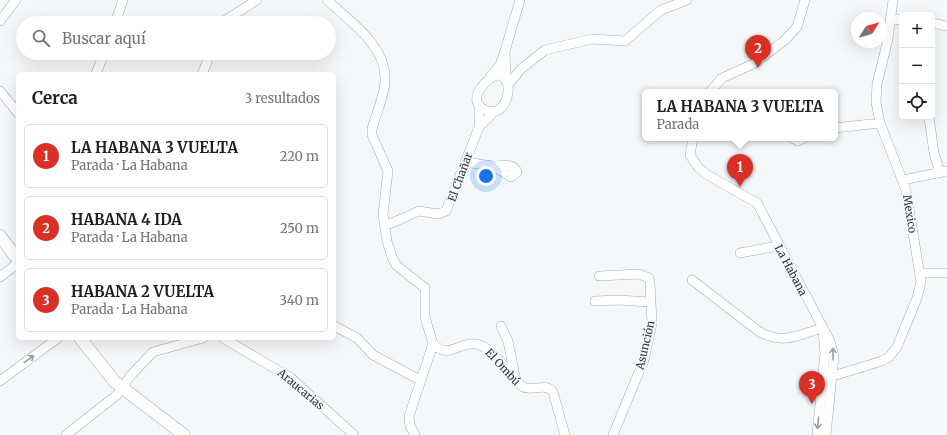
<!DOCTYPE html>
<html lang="es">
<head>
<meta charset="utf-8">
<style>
	body { margin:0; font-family:Merriweather,serif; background:#f2f2f2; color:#202124 }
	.controls { position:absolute; right:12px; top:12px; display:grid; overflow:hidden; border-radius:6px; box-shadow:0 4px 16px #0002 }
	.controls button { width:36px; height:36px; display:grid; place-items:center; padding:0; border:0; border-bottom:1px solid #e0e0e0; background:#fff; color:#202124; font:20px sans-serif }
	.compass { position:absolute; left:851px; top:12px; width:36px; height:36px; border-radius:50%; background:#fff; box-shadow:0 4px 16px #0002; rotate:53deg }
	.you { position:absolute; left:486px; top:176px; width:14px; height:14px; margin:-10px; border:3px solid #fff; border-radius:50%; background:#1a73e8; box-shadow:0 0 0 6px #1a73e833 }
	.badge { display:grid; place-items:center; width:26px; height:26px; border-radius:50%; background:#d93025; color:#fff; font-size:13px; font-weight:700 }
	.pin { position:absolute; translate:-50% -33px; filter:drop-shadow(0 1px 2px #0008) }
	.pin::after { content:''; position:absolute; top:21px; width:14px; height:12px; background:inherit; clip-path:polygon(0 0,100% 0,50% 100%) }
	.popup { position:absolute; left:642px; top:89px; width:196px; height:52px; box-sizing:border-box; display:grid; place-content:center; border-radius:6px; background:#fff; filter:drop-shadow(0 1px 3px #0005); font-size:13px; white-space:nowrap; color:#757577 }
	.popup b { font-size:15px; color:#202124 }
	.popup::after { content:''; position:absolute; left:50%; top:100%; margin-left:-8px; border:8px solid transparent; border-top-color:#fff }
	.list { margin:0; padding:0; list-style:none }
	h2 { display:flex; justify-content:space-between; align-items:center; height:52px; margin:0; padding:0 16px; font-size:17px }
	h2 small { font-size:13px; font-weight:400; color:#757577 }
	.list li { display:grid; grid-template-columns:26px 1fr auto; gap:12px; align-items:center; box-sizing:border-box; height:64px; margin:0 8px 8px; padding:0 8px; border:1px solid #e0e0e0; border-radius:6px }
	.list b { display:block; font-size:15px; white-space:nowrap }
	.list p { margin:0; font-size:13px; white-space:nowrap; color:#757577 }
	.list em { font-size:13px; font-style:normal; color:#757577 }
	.icon { flex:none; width:22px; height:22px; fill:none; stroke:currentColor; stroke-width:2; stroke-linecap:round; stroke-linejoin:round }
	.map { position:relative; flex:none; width:947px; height:435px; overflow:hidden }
	.search { position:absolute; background:#fff; box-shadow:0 4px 16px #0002; left:16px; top:16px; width:320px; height:44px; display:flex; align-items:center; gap:10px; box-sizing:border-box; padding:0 14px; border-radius:22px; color:#757577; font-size:15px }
	.panel { position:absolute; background:#fff; box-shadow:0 4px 16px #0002; left:16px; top:72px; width:320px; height:268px; border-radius:6px }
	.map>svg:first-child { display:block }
</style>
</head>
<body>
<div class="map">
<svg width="947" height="435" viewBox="0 0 947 435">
	<rect width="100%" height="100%" fill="#f4f8fb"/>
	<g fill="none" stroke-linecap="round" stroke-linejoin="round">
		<defs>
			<path id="minor" d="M327 0C349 21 388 46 385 82 384 97 376 114 372 129V135L388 171 383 214 387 241 392 257 396 265 425 288V317L433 344 409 416 410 426 415 435
				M891 19 902 20
				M0 21 16 0
				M115 23 123 0
				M221 23 257 0
				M932 23 947 26
				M505 51 520 0
				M96 74 104 53
				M202 74 207 62 208 53
				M496 75C518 76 507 118 488 111 465 104 482 81 496 75Z
				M490 77 500 65 505 51 506 81
				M508 85 521 69 545 50 592 39 625 41 661 10 687 0
				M0 91 18 113
				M710 92 722 78 753 64 785 40 797 27 805 0
				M479 106V127L494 112
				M929 117 934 153 940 173
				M835 128 880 123
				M693 138 690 155 698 167 706 174 757 203 830 341 834 356 826 435
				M792 138 798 141 804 138
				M465 162 493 166 511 177 517 172C513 162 502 166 493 166
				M903 180 947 171
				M385 226 419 211 438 214 446 211 479 127
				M740 253 778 246
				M920 273H947
				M599 276 639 274 649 278 650 282 652 323 644 360 613 435
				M0 277 18 263
				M692 280 761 333C786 344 798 335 822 328
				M595 301 618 300 651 302
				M334 326 357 338 373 355 420 380
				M501 326 508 341 516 381
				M223 338 291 378 354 435
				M433 344C449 360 459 341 476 344 492 346 510 376 523 387 533 392 546 382 553 392L565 435
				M823 373 836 375 882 361 889 357 897 347 917 298 921 282 906 190 880 123 876 102 877 84 888 39 893 0
				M0 381 58 338
				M66 435 118 394 131 375 153 352 203 338
				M817 435 825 353 823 332"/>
			<path id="secondary" d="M0 236 18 260
				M80 338 115 382 184 435"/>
		</defs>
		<use href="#minor" stroke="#9aadbd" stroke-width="10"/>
		<use href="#secondary" stroke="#9aadbd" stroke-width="13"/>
		<use href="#minor" stroke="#fff" stroke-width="9"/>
		<use href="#secondary" stroke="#fff" stroke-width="12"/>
	</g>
	<defs><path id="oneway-shaft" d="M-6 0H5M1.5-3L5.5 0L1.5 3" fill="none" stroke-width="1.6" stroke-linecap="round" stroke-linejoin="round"/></defs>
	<g stroke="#989ca0">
		<use href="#oneway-shaft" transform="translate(833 354) rotate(-92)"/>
		<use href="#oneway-shaft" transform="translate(29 359) rotate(-37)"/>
		<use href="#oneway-shaft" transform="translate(818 423) rotate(96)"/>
	</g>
	<g text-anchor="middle" stroke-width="4" stroke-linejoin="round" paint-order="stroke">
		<g font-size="11" fill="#313a40" stroke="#f4f8fb">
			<text transform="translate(460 177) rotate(-70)" y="4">El Chañar</text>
			<text transform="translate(910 214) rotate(81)" y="4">Mexico</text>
			<text transform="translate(791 270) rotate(62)" y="4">La Habana</text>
			<text transform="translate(645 345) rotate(-77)" y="4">Asunción</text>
			<text transform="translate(503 367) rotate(47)" y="4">El Ombú</text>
			<text transform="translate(301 389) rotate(40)" y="4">Araucarias</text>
		</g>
	</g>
</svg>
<div class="controls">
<button>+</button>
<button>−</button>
<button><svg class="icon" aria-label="locate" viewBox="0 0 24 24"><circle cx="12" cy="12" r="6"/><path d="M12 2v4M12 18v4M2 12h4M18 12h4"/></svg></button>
</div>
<svg class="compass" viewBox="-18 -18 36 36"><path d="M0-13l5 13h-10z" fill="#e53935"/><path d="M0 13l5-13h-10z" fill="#757577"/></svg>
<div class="you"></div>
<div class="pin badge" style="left:740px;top:187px">1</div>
<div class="popup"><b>LA HABANA 3 VUELTA</b>Parada</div>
<div class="pin badge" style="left:758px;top:68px">2</div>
<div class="pin badge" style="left:812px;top:404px">3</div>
<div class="search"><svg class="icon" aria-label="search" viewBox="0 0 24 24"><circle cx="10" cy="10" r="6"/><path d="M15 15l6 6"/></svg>Buscar aquí</div>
<section class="panel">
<h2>Cerca<small>3 resultados</small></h2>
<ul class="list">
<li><span class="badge">1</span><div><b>LA HABANA 3 VUELTA</b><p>Parada · La Habana</p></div><em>220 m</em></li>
<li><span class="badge">2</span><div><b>HABANA 4 IDA</b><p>Parada · La Habana</p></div><em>250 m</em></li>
<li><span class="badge">3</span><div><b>HABANA 2 VUELTA</b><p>Parada · La Habana</p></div><em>340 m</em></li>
</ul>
</section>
</div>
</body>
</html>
